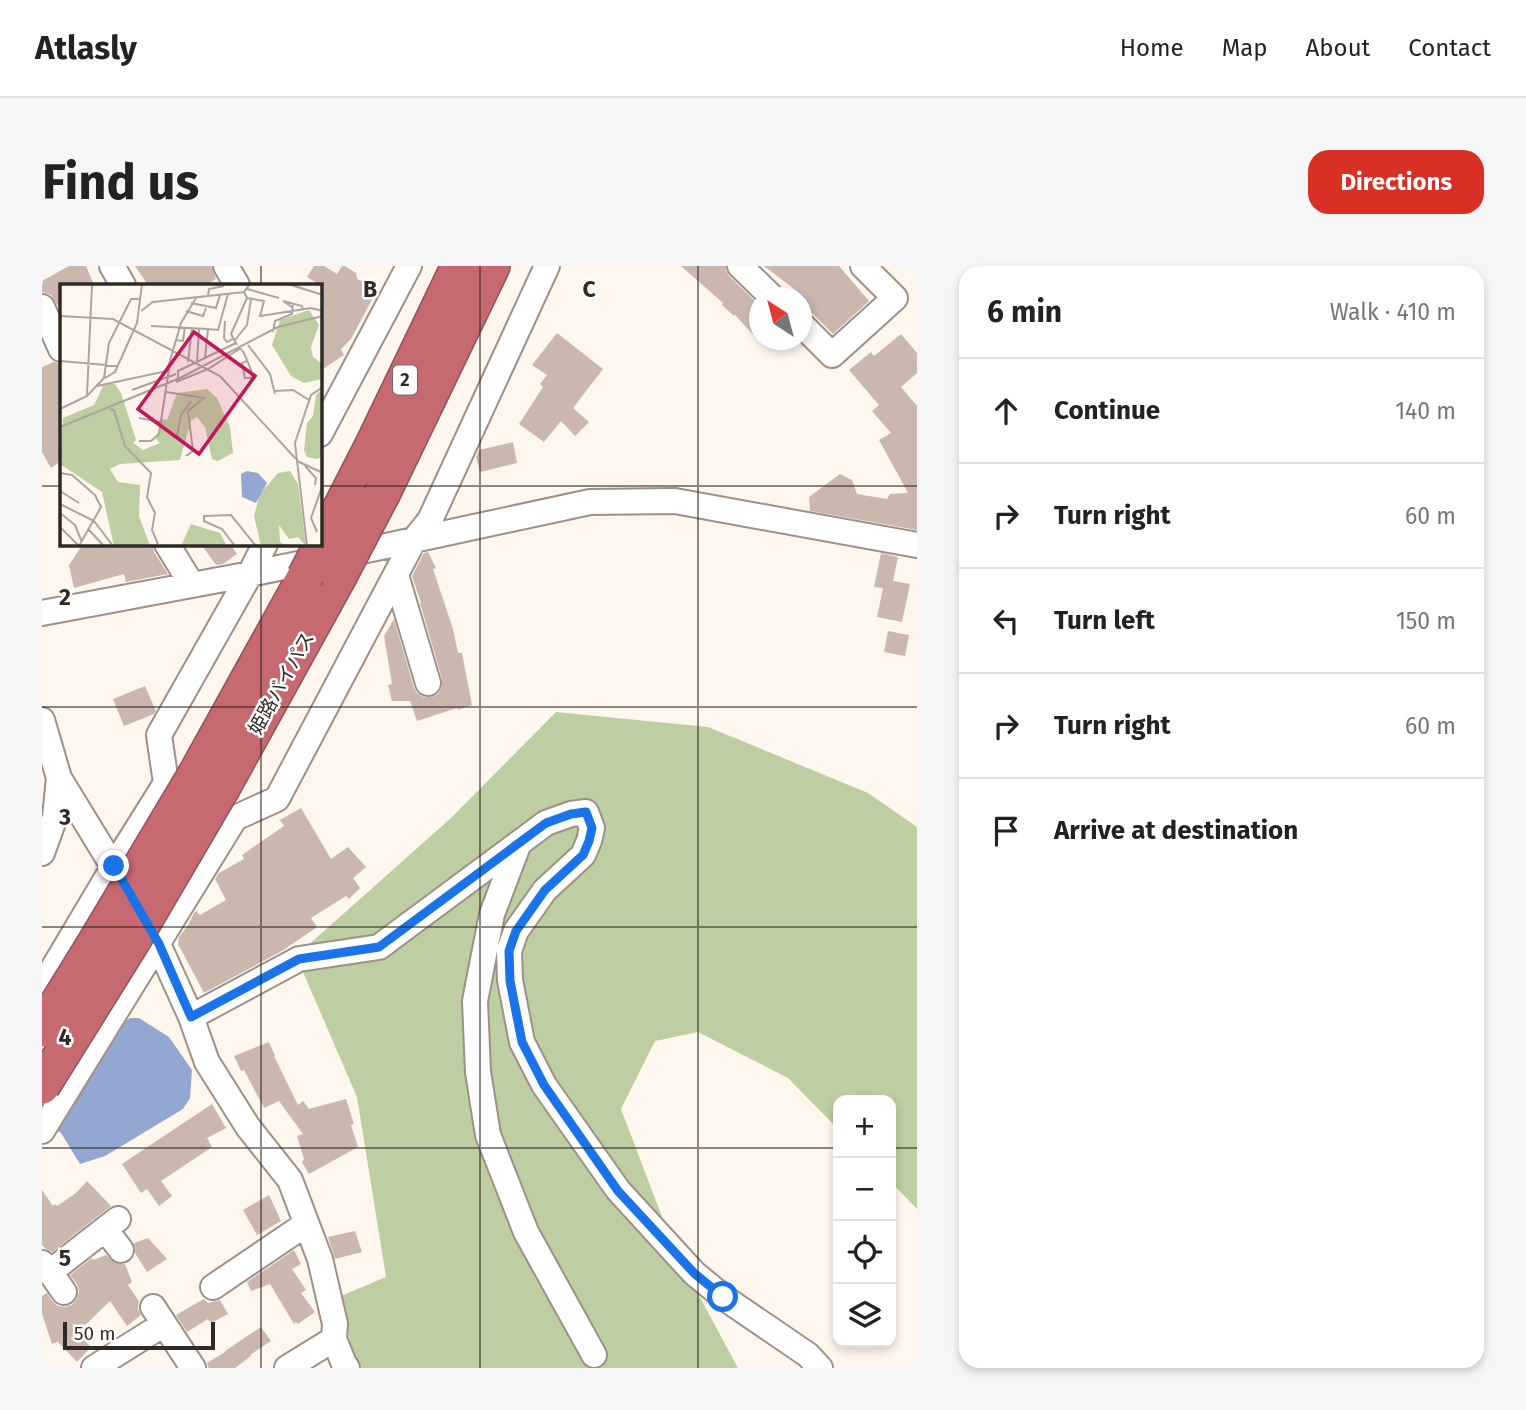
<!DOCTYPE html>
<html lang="en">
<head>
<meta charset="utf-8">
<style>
	body { margin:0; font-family:"Fira Sans","Noto Sans JP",sans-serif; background:#f6f6f6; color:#222 }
	.controls { position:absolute; right:21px; bottom:21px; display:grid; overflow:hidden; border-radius:14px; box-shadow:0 4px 10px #0003 }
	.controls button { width:63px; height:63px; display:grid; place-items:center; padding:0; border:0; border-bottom:2px solid #e0e0e0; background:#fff; color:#222; font:35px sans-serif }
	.compass { position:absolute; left:707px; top:21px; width:63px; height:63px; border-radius:50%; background:#fff; box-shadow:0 4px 10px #0003; rotate:324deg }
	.scale { position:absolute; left:21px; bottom:18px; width:152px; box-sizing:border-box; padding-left:7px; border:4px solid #2f2a25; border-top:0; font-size:19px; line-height:24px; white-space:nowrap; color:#2f2a25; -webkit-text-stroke:5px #fff; paint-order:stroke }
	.stop { position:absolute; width:21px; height:21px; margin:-16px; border:5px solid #1a73e8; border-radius:50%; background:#fff }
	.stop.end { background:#1a73e8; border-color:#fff; box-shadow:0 2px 7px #0008 }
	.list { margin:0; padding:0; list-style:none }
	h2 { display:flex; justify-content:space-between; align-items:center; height:91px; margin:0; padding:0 28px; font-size:30px }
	h2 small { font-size:23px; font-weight:400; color:#767676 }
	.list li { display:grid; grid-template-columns:46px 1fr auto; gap:21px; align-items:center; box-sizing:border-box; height:105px; padding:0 28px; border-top:2px solid #e0e0e0 }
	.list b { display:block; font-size:26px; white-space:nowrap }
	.list em { font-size:23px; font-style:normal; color:#767676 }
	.icon { flex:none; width:38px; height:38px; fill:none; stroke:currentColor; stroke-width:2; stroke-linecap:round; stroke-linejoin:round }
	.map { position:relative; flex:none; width:875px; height:1102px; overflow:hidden; border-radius:21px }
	header { display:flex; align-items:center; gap:42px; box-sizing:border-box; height:98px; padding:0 35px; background:#fff; border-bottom:2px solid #e0e0e0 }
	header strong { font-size:33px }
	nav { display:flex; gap:38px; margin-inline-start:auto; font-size:24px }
	.intro { display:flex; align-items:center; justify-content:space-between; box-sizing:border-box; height:168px; padding:0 42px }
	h1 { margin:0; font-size:49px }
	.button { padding:18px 32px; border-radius:21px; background:#d93025; color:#fff; font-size:24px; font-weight:700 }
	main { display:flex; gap:42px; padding:0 42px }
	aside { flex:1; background:#fff; border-radius:21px; box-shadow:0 4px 10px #0003 }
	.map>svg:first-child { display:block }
</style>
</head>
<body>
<header>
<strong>Atlasly</strong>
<nav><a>Home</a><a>Map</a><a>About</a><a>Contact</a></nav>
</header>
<div class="intro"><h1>Find us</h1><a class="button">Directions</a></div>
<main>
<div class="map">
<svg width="875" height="1102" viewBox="0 0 875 1102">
	<rect width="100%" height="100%" fill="#fff6ee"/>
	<path fill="#bccea2" d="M514 446 666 461 826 527 875 561V943L849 916V834H796V863L746 812 656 766 613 775 579 843 633 985 696 1102H320L311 1092 299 1030 344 1011 315 831 254 690 409 552Z"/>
	<path fill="#93a7d0" d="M88 752H97L127 771 150 804 148 832 141 843 63 890 38 898 19 867 1 855 37 787Z"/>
	<path fill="#cab8af" d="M27 0H44L52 19H19V37L15 39 9 29 0 26V15Z
		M93 0H169L174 13 164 19H106Z
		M272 0H282L295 8 300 0H303L314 7 315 13 322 16 325 22 333 28 309 73 299 83 302 89 278 105V19L265 11Z
		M639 0H684V5L688 11 718 40V76L693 49 692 50 680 39 681 37Z
		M722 0H797L827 35 791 68 771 48 761 45 760 42V29Z
		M515 67 561 103 531 142 547 156 533 170 519 155 502 176 477 158 501 121 498 118 505 109 490 99Z
		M859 68 875 87V107L859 121 875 140V264L768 245 767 231 798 208 810 214 815 228 845 233 848 228 866 227 837 174 849 167 830 145 837 139 807 104 829 86 832 90Z
		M12 96 19 98V195L9 202 0 186V101Z
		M471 176 475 197 438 206 434 191 437 184Z
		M41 278H110L112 286 126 308 84 316 82 308 32 322 27 299Z
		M159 278H188L195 288 181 298 174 299Z
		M386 286 394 302 391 303 411 363 416 387H420L430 439 416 444 415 442 375 455 368 435H350L346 419 350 418 342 370 352 353 372 422 375 427 382 431H390L396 428 400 421V413L378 337H379L370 310 382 287Z
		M839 287 856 291 851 315 868 318 860 356 835 351 841 322 832 321Z
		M846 365 867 369 863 390 842 386Z
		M103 420 114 445 112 448 82 460 71 433Z
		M259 542 289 593 306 581 324 601 311 612 318 622 307 633 304 630 269 652 275 661 240 685 162 727 136 678 137 671 146 659 152 647 154 645 158 649 184 634 173 613 177 607 202 593 200 589 242 560 238 554Z
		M227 776 233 790H232L256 839 261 835 267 843 304 833 312 858 309 859 316 881 267 908 260 896 262 893 255 870 261 868 237 835 222 842 202 804 199 805 192 790Z
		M170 838 184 862 165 872 170 881 119 915 130 930 117 940 105 923 99 927 80 898Z
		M45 915 69 940 10 986 4 983 0 979V924L11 940 13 938 15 940 34 927Z
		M227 929 239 955 215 969 201 944Z
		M313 965 320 986 293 993 286 971Z
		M106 972 125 993 105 1006 93 987 92 977Z
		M252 984 259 998 250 1003 264 1024 259 1027 273 1046 256 1058 254 1056 252 1058 228 1018 209 1025 205 1016Z
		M64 989 73 997 83 998 90 1016 86 1019 97 1035 96 1043 99 1049 85 1060 68 1035 35 1067 49 1081 35 1096 16 1076 10 1078 0 1048V1030L5 1027 10 1035 16 1040 23 1041 30 1039 35 1033 37 1025 35 1018 28 1009 50 992 51 994Z
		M162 1033 166 1037 178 1034 186 1048 169 1057 166 1053 145 1066 134 1049Z
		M219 1061 229 1075 208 1089 209 1090 193 1102H166L165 1097 183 1086V1085Z"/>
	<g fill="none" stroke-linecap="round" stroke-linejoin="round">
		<defs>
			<path id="minor" d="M70 0 81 19
				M184 0 195 19
				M698 0 731 32
				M0 41 19 83
				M760 59 790 89 853 32 821 0
				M278 168 367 0
				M125 278 150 319
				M354 309 386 417
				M0 347 198 310 344 280 548 236 633 235 875 279
				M0 454 17 512 13 551 0 587
				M17 512 91 633
				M157 534 124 517 117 469 208 308 223 278
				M477 577 450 648 433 735 436 806 446 869 484 966 552 1089
				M111 667 149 751 165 796 206 861 248 914 278 993 293 1058 292 1073 302 1098 305 1102
				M0 721 72 600 124 517
				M149 751 257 693 337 681 504 557 529 548 544 546 550 562 547 575 541 589 503 624 474 665 467 685 468 714 480 776 502 819 576 924 652 1007 681 1031 766 1089 778 1102
				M0 865 193 552 235 533 372 274 388 254 505 0
				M63 963 79 984
				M0 997 8 1006 22 1026
				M8 1006 76 953
				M171 1021 264 958
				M111 1041 151 1102
				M52 1102 122 1058
				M245 1102 292 1073"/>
			<path id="highway" d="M341 226 450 0
				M306 228 331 179 417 0
				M154 508 263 311
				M180 522 297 310"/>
		</defs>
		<use href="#minor" stroke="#9f9085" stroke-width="28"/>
		<use href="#highway" stroke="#915356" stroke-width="38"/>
		<use href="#minor" stroke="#fff" stroke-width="24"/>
		<use href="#highway" stroke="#c66971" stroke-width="35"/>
		<defs>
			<path id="highway-bridge" d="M297 310 341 226
				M263 311 306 228
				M0 763 52 679 154 508
				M0 820 91 674 180 522"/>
		</defs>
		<use href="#highway-bridge" stroke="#915356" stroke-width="38" stroke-linecap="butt"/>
		<use href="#highway-bridge" stroke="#c66971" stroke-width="35"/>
	</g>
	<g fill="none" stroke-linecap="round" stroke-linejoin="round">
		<path stroke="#1a73e8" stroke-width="9" d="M72 600 117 678 149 751 257 693 337 681 504 557 529 548 544 546 550 562 547 575 541 589 503 624 474 665 467 685 468 715 480 776 502 819 576 925 652 1007 681 1031"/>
	</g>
	<path fill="none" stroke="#2f2a25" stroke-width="2" stroke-opacity="0.55" d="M219 0V19M438 0V1102M656 0V1102M0 220H19M278 220H875M219 278V1102M0 441H875M0 661H875M0 882H796M849 882H875"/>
	<g text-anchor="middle" stroke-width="5" stroke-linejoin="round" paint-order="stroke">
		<rect fill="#fff" stroke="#6d6a66" stroke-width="2" x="351" y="99.5" width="24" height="29" rx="5"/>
		<g font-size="18" font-weight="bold" fill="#2f2a25">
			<text x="363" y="120">2</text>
		</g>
		<g font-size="19" fill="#2f2a25" stroke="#fff">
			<text transform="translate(239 417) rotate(-61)" y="7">姫路バイパス</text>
		</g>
	</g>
	<g transform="translate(18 18)">
		<rect width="262" height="262" fill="#fff6ee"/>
		<path d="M249 26 259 41 251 63 253 73 262 80V95L244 99 231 92 212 61 220 36ZM44 100H55L61 109 76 156 73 159 83 166 100 159 96 155 102 135 107 136 117 109 147 105 157 114 170 143 173 169 158 177 152 175 145 143 137 133 131 137 120 176 60 180 50 185 58 198 80 201 79 232 90 262H54L42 208 0 180 3 134 34 121ZM262 105V172L258 175 247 173 244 166 247 139 253 132 256 111ZM230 187 238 200 246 262 238 253 229 255 219 241 220 258 227 262H201L194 232 200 210 218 189ZM131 240 160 249 167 262H121Z" fill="#bccea2"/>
		<path d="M187 187 198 189 207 199 196 219 182 213 181 190Z" fill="#93a7d0"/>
		<path fill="none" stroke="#aca49e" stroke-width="2" d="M228 0 263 11M187 5 219 14M184 8 187 14 204 17 200 32 251 24 263 27M148 12 149 5 164 2M131 19 156 24 160 11M232 23 223 17 242 22 243 26M81 27 93 18 184 8 190 0M126 27 143 32 146 24M0 32 53 35 160 92 236 175M165 37 164 54 167 58 174 54M91 42 148 45M213 48 215 37 232 30 233 19M115 56 123 57 125 43M175 56 187 41 191 15M177 61 171 50 187 14M188 61 210 90 215 110M181 65 184 69 191 86 192 94H185L182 79 187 77M145 74 148 45 158 46 168 10M0 77 58 82M128 78 132 44M137 78 139 45M45 94 55 88 77 39 82 0M118 94V87L176 59M116 98 148 85 181 64M37 102 107 87 121 39 136 14M72 106 116 90M215 107 233 106 249 116M106 108 144 114 128 127 133 167 126 172M27 111 32 0M0 125 27 112 44 94 49 59 71 15H81M50 125 54 126 65 162 91 189 87 213 95 229 92 246 98 260M79 134 100 138M0 143 120 94 218 43 263 32M117 152 121 131 131 117M79 157H91L99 150 109 85M237 177 263 189M245 182 256 194 255 201M0 189 12 191 35 211 41 223 19 262M0 207 19 219M0 220 34 237 53 262M0 229 15 241 22 258M0 243 19 262M29 246 44 262M257 248 251 234 263 200M174 261 162 245 144 237V232L171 231 196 262M247 262 235 159 251 111 263 103"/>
		<path fill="#c2185b" fill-opacity="0.15" stroke="#c2185b" stroke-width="3.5" d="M134 48 195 92 139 170 78 125Z"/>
		<rect width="262" height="262" fill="none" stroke="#2f2a25" stroke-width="3.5"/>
	</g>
	<g font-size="23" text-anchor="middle" font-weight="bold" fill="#2f2a25" stroke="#fff" stroke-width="5" stroke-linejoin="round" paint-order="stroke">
		<text x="328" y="31">B</text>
		<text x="547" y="31">C</text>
		<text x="23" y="339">2</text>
		<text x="23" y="559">3</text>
		<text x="23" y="779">4</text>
		<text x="23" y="1000">5</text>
	</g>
</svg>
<div class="controls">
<button>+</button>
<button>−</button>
<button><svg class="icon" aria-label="locate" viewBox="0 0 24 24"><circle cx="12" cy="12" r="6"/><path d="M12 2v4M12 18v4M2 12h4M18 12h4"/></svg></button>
<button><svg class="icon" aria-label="layers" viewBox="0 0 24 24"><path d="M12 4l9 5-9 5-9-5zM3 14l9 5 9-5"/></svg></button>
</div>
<svg class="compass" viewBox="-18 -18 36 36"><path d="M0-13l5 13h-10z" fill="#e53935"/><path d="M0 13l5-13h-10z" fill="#767676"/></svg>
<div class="scale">50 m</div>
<div class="stop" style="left:681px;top:1031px"></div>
<div class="stop end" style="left:72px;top:600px"></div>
</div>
<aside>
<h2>6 min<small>Walk · 410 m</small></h2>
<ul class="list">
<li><svg class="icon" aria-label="ahead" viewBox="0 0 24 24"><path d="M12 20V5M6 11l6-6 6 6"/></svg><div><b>Continue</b></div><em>140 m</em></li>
<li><svg class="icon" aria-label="right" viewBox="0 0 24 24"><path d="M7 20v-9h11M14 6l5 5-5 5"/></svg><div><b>Turn right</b></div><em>60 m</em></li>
<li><svg class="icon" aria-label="left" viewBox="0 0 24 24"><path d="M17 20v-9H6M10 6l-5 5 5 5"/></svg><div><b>Turn left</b></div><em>150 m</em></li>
<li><svg class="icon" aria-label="right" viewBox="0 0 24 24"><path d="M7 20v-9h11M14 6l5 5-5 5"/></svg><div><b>Turn right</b></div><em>60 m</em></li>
<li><svg class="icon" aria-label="arrive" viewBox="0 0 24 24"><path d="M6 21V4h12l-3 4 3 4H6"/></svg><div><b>Arrive at destination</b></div></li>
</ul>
</aside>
</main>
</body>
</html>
